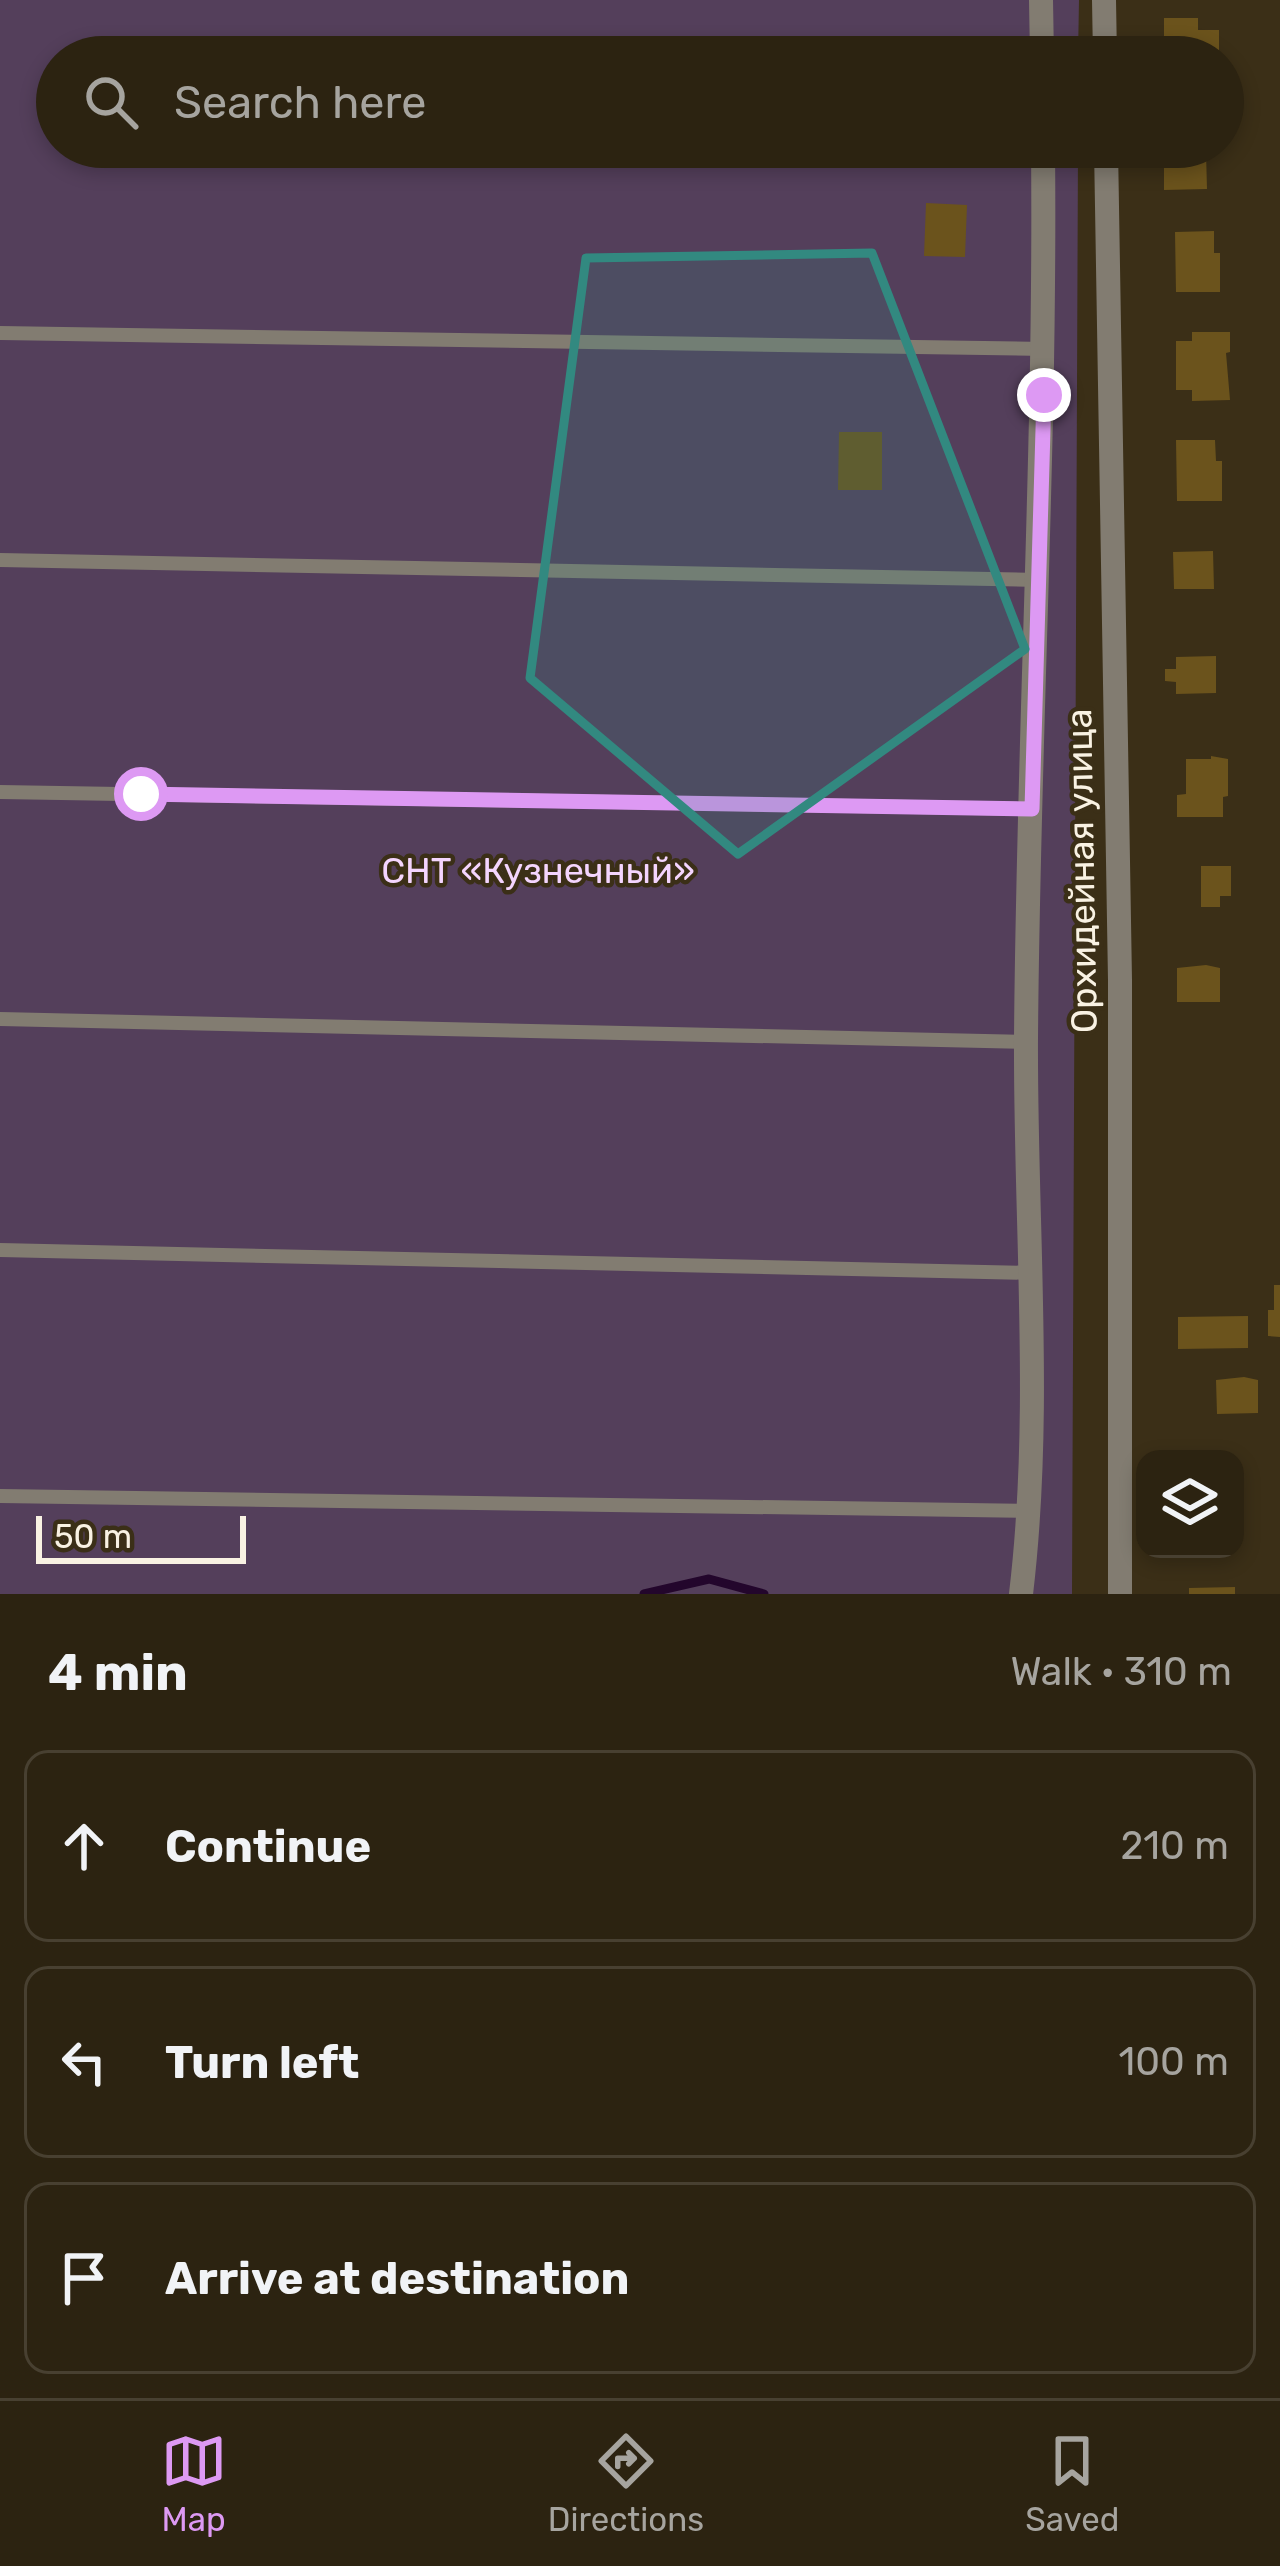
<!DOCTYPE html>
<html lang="en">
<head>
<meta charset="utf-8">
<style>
	body { margin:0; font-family:Rubik,sans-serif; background:#342b1a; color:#f1f3f6 }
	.controls { position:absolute; right:36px; bottom:36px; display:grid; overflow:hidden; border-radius:24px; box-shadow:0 6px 18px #0003 }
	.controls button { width:108px; height:108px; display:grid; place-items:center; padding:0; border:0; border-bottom:3px solid #484031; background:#2c2311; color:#f1f3f6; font:60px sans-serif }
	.scale { position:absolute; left:36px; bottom:30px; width:210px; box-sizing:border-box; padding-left:12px; border:6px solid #f9f2e3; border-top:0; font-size:33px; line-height:42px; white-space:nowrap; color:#f9f2e3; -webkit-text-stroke:9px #3b2f17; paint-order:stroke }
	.stop { position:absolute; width:36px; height:36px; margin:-27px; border:9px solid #dd99f3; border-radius:50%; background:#fff }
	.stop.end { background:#dd99f3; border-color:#fff; box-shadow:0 3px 12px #0008 }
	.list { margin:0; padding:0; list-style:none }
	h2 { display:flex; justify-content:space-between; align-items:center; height:156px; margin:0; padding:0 48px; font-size:51px }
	h2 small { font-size:39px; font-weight:400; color:#a6a49f }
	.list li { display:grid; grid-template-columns:78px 1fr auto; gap:36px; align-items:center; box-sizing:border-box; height:192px; margin:0 24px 24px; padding:0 24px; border:3px solid #484031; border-radius:24px }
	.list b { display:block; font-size:45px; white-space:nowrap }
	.list em { font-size:39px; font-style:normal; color:#a6a49f }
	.icon { flex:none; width:66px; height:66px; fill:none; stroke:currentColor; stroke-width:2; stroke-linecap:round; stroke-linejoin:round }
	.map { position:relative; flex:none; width:1280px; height:1594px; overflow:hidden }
	.search { position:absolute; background:#2c2311; box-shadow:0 6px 18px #0003; left:36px; right:36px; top:36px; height:132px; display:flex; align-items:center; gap:30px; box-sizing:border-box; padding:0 42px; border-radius:66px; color:#a6a49f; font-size:45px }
	.sheet { height:804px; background:#2c2311 }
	nav { display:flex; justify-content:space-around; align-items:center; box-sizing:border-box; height:168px; border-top:3px solid #484031; background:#2c2311; font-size:33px; color:#a6a49f }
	nav a { display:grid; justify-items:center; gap:6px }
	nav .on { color:#dd99f3 }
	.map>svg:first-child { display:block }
</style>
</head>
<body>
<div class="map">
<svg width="1280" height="1594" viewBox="0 0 1280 1594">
	<rect width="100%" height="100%" fill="#3b2f17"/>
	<path fill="#543f5b" d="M0 0H1079L1078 57H57V147H1078L1072 1594H0Z"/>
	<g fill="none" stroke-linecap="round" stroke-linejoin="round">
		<path stroke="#23062c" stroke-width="9" d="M644 1594 709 1579 764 1594"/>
	</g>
	<path fill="#6b531c" d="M1164 18H1198V30H1219V51H1164Z
		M1206 152 1207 189 1164 190V153Z
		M926 203 967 205 965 257 924 256Z
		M1214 231V253H1220V292H1176L1175 232Z
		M1192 332H1230V352L1226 353 1230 400 1192 401V390H1176V341H1192Z
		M839 432H882V490H838Z
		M1176 440H1215L1216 461H1222V501H1177Z
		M1213 551 1214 589H1174L1173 552Z
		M1216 656V693L1176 694V682L1165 681V669H1176V657Z
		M1211 756 1228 759V796L1223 797V817H1177V795L1186 794V759H1211Z
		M1201 866H1231V896H1220V907H1201Z
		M1206 965 1220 968V1002H1177V968Z
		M1274 1285H1280V1337L1268 1336V1310H1274Z
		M1248 1316V1348L1178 1349V1317Z
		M1244 1377 1258 1380V1413L1217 1414 1216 1380Z
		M1235 1587V1594H1189V1588Z"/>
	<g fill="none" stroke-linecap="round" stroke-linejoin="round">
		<path stroke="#827c71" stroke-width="14" d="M0 333 1045 349
			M0 560 1038 580
			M0 792 1032 809
			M0 1019 1026 1042
			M0 1250 1033 1273
			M0 1496 1028 1511"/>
		<path stroke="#827c71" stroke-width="24" d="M1041 0 1042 57
			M1104 0 1105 57
			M1106 147 1120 980V1594
			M1021 1594C1043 1410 1025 1224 1026 1039 1028 742 1046 445 1043 147"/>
	</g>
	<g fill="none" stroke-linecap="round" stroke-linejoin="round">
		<path stroke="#dd99f3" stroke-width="15" d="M141 794 1032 809 1044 395"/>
	</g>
	<path fill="#328980" fill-opacity="0.2" stroke="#328980" stroke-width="9" stroke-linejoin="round" d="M872 253 1025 649 738 854 530 678 586 258Z"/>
	<g text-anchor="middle" stroke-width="9" stroke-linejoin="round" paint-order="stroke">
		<g font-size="36" fill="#f4d5fe" stroke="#3b2f17">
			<text x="538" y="883">СНТ «Кузнечный»</text>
		</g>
		<g font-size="36" fill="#f9f2e3" stroke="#3b2f17">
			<text transform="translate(1081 871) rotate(-91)" y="13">Орхидейная улица</text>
		</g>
	</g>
</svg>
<div class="controls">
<button><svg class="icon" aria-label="layers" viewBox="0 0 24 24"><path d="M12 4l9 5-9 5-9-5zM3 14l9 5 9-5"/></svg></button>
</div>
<div class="scale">50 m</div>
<div class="stop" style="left:141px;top:794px"></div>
<div class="stop end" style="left:1044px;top:395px"></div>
<div class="search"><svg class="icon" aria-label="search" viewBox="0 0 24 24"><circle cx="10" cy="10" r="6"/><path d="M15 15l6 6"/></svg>Search here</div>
</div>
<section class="sheet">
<h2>4 min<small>Walk · 310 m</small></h2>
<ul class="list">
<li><svg class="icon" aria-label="ahead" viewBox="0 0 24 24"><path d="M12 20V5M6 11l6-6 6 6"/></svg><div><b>Continue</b></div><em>210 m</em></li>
<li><svg class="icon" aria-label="left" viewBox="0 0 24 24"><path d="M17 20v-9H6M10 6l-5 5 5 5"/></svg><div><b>Turn left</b></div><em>100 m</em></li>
<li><svg class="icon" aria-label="arrive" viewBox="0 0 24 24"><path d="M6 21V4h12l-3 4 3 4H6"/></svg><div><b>Arrive at destination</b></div></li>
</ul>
</section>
<nav>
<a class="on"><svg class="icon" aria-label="map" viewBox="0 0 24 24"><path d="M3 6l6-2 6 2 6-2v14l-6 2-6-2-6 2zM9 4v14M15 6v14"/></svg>Map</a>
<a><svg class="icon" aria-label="directions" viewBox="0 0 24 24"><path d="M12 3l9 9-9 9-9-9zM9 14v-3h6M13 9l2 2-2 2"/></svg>Directions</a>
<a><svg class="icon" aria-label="saved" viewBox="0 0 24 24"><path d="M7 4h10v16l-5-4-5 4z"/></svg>Saved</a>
</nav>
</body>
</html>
